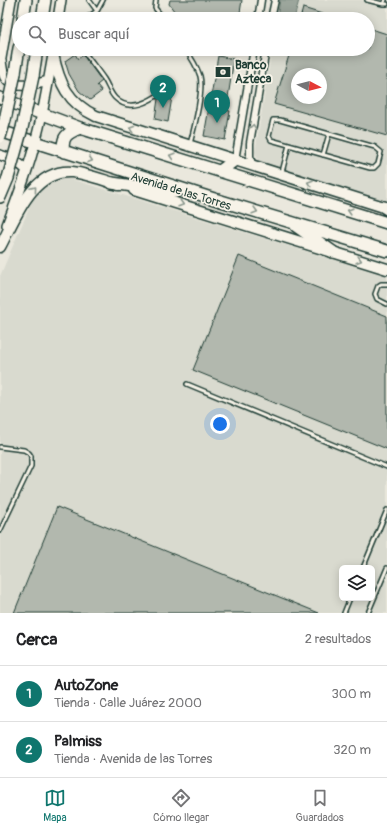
<!DOCTYPE html>
<html lang="es">
<head>
<meta charset="utf-8">
<style>
	body { margin:0; font-family:Pangolin,sans-serif; background:#f2f2f2; color:#202124 }
	.controls { position:absolute; right:12px; bottom:12px; display:grid; overflow:hidden; border-radius:6px; box-shadow:0 2px 10px #0003 }
	.controls button { width:36px; height:36px; display:grid; place-items:center; padding:0; border:0; border-bottom:1px solid #e0e0e0; background:#fff; color:#202124; font:20px sans-serif }
	.compass { position:absolute; left:291px; top:68px; width:36px; height:36px; border-radius:50%; background:#fff; box-shadow:0 2px 10px #0003; rotate:97deg }
	.you { position:absolute; left:220px; top:424px; width:14px; height:14px; margin:-10px; border:3px solid #fff; border-radius:50%; background:#1a73e8; box-shadow:0 0 0 6px #1a73e833 }
	.badge { display:grid; place-items:center; width:26px; height:26px; border-radius:50%; background:#0f766e; color:#fff; font-size:13px; font-weight:700 }
	.pin { position:absolute; translate:-50% -33px; filter:drop-shadow(0 1px 2px #0008) }
	.pin::after { content:''; position:absolute; top:21px; width:14px; height:12px; background:inherit; clip-path:polygon(0 0,100% 0,50% 100%) }
	.list { margin:0; padding:0; list-style:none }
	h2 { display:flex; justify-content:space-between; align-items:center; height:52px; margin:0; padding:0 16px; font-size:17px }
	h2 small { font-size:13px; font-weight:400; color:#757577 }
	.list li { display:grid; grid-template-columns:26px 1fr auto; gap:12px; align-items:center; box-sizing:border-box; height:56px; padding:0 16px; border-top:1px solid #e0e0e0 }
	.list b { display:block; font-size:15px; white-space:nowrap }
	.list p { margin:0; font-size:13px; white-space:nowrap; color:#757577 }
	.list em { font-size:13px; font-style:normal; color:#757577 }
	.icon { flex:none; width:22px; height:22px; fill:none; stroke:currentColor; stroke-width:2; stroke-linecap:round; stroke-linejoin:round }
	.map { position:relative; flex:none; width:387px; height:613px; overflow:hidden }
	.search { position:absolute; background:#fff; box-shadow:0 2px 10px #0003; left:12px; right:12px; top:12px; height:44px; display:flex; align-items:center; gap:10px; box-sizing:border-box; padding:0 14px; border-radius:22px; color:#757577; font-size:15px }
	.sheet { height:164px; background:#fff }
	nav { display:flex; justify-content:space-around; align-items:center; box-sizing:border-box; height:56px; border-top:1px solid #e0e0e0; background:#fff; font-size:11px; color:#757577 }
	nav a { display:grid; justify-items:center; gap:2px }
	nav .on { color:#0f766e }
	.map>svg:first-child { display:block }
</style>
</head>
<body>
<div class="map">
<svg width="387" height="613" viewBox="0 0 387 613">
	<rect width="100%" height="100%" fill="#eae8dd"/>
	<filter id="ink" filterUnits="userSpaceOnUse"><feTurbulence type="fractalNoise" baseFrequency=".025" numOctaves="2"/><feDisplacementMap in="SourceGraphic" scale="8" xChannelSelector="R" yChannelSelector="G"/><feConvolveMatrix kernelMatrix="1 2 1 2 8 2 1 2 1" color-interpolation-filters="sRGB"/></filter>
	<g filter="url(#ink)">
		<path fill="#d9dacf" fill-rule="evenodd" d="M280 0H387V202L259 162 255 152 272 49H368V19H277ZM297 74H321V98H297Z
			M64 177 387 276V613H0V276L33 199 41 188 50 182ZM342 568H372V598H342Z"/>
		<path fill="#9ca69c" stroke="#6a7c72" d="M280 0H299L294 19H277Z"/>
		<path fill="#b2b8ae" stroke="#1f3d34" fill-rule="evenodd" d="M170 0H242L239 19H180L169 4Z
			M303 8 335 18V19H300Z
			M368 28 387 34V136L274 104 291 49H368ZM297 74H321V98H297Z
			M75 54 78 59 83 55 102 81 97 85 102 91 90 100 79 91 69 74 65 61Z
			M218 56 234 59 226 110 230 111 225 140 204 136Z
			M163 96 172 97 168 122 155 119 158 99Z
			M239 256 387 316V449L193 370Z
			M57 507 319 613H14Z"/>
		<g fill="none" stroke-linecap="round" stroke-linejoin="round">
			<defs>
				<path id="lane" d="M89 0 97 11
					M156 0 155 8 164 19
					M367 0 383 4
					M385 0 383 4H387
					M85 19 97 11 103 0
					M82 49C89 59 97 69 104 79 108 85 110 93 115 98 131 114 151 100 166 90
					M185 49C191 57 197 67 200 76 204 92 194 128 190 144
					M273 120H280L375 147 381 152 378 164 374 168H370L271 140 269 136Z
					M323 155 329 134
					M282 172 289 145
					M387 284H381L378 286 375 294 377 299 387 304
					M187 384 387 467
					M0 447 24 450 29 453 31 456V466L0 531
					M363 568 387 510
					M344 613 350 598
					M368 613 387 568"/>
				<path id="street" d="M258 19 261 0
					M271 19 275 0
					M235 160 254 49
					M252 165 250 156V143L266 49"/>
				<path id="secondary" d="M58 19 61 0
					M1 61C2 66 2 74 6 79 13 90 38 84 48 81
					M0 64 11 0
					M0 155C11 158 19 163 27 170
					M7 225C14 207 21 188 27 170 40 131 47 90 54 49"/>
				<path id="primary" d="M53 54C59 83 68 103 96 116L387 208
					M134 190 387 269
					M0 247C15 219 32 169 72 172 88 174 104 180 119 185"/>
				<path id="highway" d="M23 19 26 0
					M42 19 45 0
					M15 73 19 48
					M33 76 37 49
					M0 98 80 128 387 223
					M0 131 211 198 387 251
					M64 152C61 137 67 133 80 128
					M220 171 235 160
					M112 183 175 192
					M0 197 8 178
					M384 207 387 209
					M296 226 333 252"/>
			</defs>
			<use href="#lane" stroke="#1f3d34" stroke-width="6"/>
			<use href="#street" stroke="#1f3d34" stroke-width="9"/>
			<use href="#secondary" stroke="#1f3d34" stroke-width="12"/>
			<use href="#primary" stroke="#1f3d34" stroke-width="13"/>
			<use href="#highway" stroke="#1f3d34" stroke-width="14"/>
			<use href="#lane" stroke="#f7f3e8" stroke-width="3"/>
			<use href="#street" stroke="#f7f3e8" stroke-width="6"/>
			<use href="#secondary" stroke="#f7f3e8" stroke-width="9"/>
			<use href="#primary" stroke="#f7f3e8" stroke-width="10"/>
			<use href="#highway" stroke="#f7f3e8" stroke-width="11"/>
			<defs>
				<path id="highway-bridge" d="M0 137 5 120 15 73
					M8 178 22 128 33 76"/>
			</defs>
			<use href="#highway-bridge" stroke="#1f3d34" stroke-width="14" stroke-linecap="butt"/>
			<use href="#highway-bridge" stroke="#f7f3e8" stroke-width="11"/>
		</g>
		<defs><path id="oneway-chevron" d="M-2-3.5L2.5 0L-2 3.5" fill="none" stroke-width="1.6" stroke-linecap="round" stroke-linejoin="round"/></defs>
		<g stroke="#8b988e">
			<use href="#oneway-chevron" transform="translate(253 127) rotate(-81)"/>
			<use href="#oneway-chevron" transform="translate(132 128) rotate(-163)"/>
			<use href="#oneway-chevron" transform="translate(172 156) rotate(-163)"/>
			<use href="#oneway-chevron" transform="translate(90 160) rotate(18)"/>
			<use href="#oneway-chevron" transform="translate(310 183) rotate(-162)"/>
			<use href="#oneway-chevron" transform="translate(34 189) rotate(-50)"/>
			<use href="#oneway-chevron" transform="translate(181 204) rotate(17)"/>
			<use href="#oneway-chevron" transform="translate(255 211) rotate(16)"/>
			<use href="#oneway-chevron" transform="translate(350 211) rotate(-163)"/>
			<use href="#oneway-chevron" transform="translate(359 260) rotate(17)"/>
		</g>
	</g>
	<defs>
		<symbol id="bank-bare" viewBox="-9 -9 18 18"><path d="M-6-4H6V4H-6ZM0-2.3a2.3 2.3 0 1 0 0 4.6a2.3 2.3 0 1 0 0-4.6Z" fill="#1f3d34" stroke="#f7f3e8" stroke-width="2.5" paint-order="stroke"/></symbol>
	</defs>
	<g fill-rule="evenodd">
		<use href="#bank-bare" x="212" y="61" width="22" height="22"/>
	</g>
	<g text-anchor="middle" stroke-width="3.5" stroke-linejoin="round" paint-order="stroke">
		<g font-size="12" font-weight="bold" fill="#1f3d34" stroke="#f7f3e8" text-anchor="start">
			<text x="235" y="69">Banco<tspan x="235" dy="14">Azteca</tspan></text>
		</g>
		<g font-size="12" fill="#1f3d34" stroke="#f7f3e8">
			<text transform="translate(181 191) rotate(17)" y="4">Avenida de las Torres</text>
		</g>
	</g>
</svg>
<div class="controls">
<button><svg class="icon" aria-label="layers" viewBox="0 0 24 24"><path d="M12 4l9 5-9 5-9-5zM3 14l9 5 9-5"/></svg></button>
</div>
<svg class="compass" viewBox="-18 -18 36 36"><path d="M0-13l5 13h-10z" fill="#e53935"/><path d="M0 13l5-13h-10z" fill="#757577"/></svg>
<div class="you"></div>
<div class="pin badge" style="left:217px;top:123px">1</div>
<div class="pin badge" style="left:163px;top:108px">2</div>
<div class="search"><svg class="icon" aria-label="search" viewBox="0 0 24 24"><circle cx="10" cy="10" r="6"/><path d="M15 15l6 6"/></svg>Buscar aquí</div>
</div>
<section class="sheet">
<h2>Cerca<small>2 resultados</small></h2>
<ul class="list">
<li><span class="badge">1</span><div><b>AutoZone</b><p>Tienda · Calle Juárez 2000</p></div><em>300 m</em></li>
<li><span class="badge">2</span><div><b>Palmiss</b><p>Tienda · Avenida de las Torres</p></div><em>320 m</em></li>
</ul>
</section>
<nav>
<a class="on"><svg class="icon" aria-label="map" viewBox="0 0 24 24"><path d="M3 6l6-2 6 2 6-2v14l-6 2-6-2-6 2zM9 4v14M15 6v14"/></svg>Mapa</a>
<a><svg class="icon" aria-label="directions" viewBox="0 0 24 24"><path d="M12 3l9 9-9 9-9-9zM9 14v-3h6M13 9l2 2-2 2"/></svg>Cómo llegar</a>
<a><svg class="icon" aria-label="saved" viewBox="0 0 24 24"><path d="M7 4h10v16l-5-4-5 4z"/></svg>Guardados</a>
</nav>
</body>
</html>
